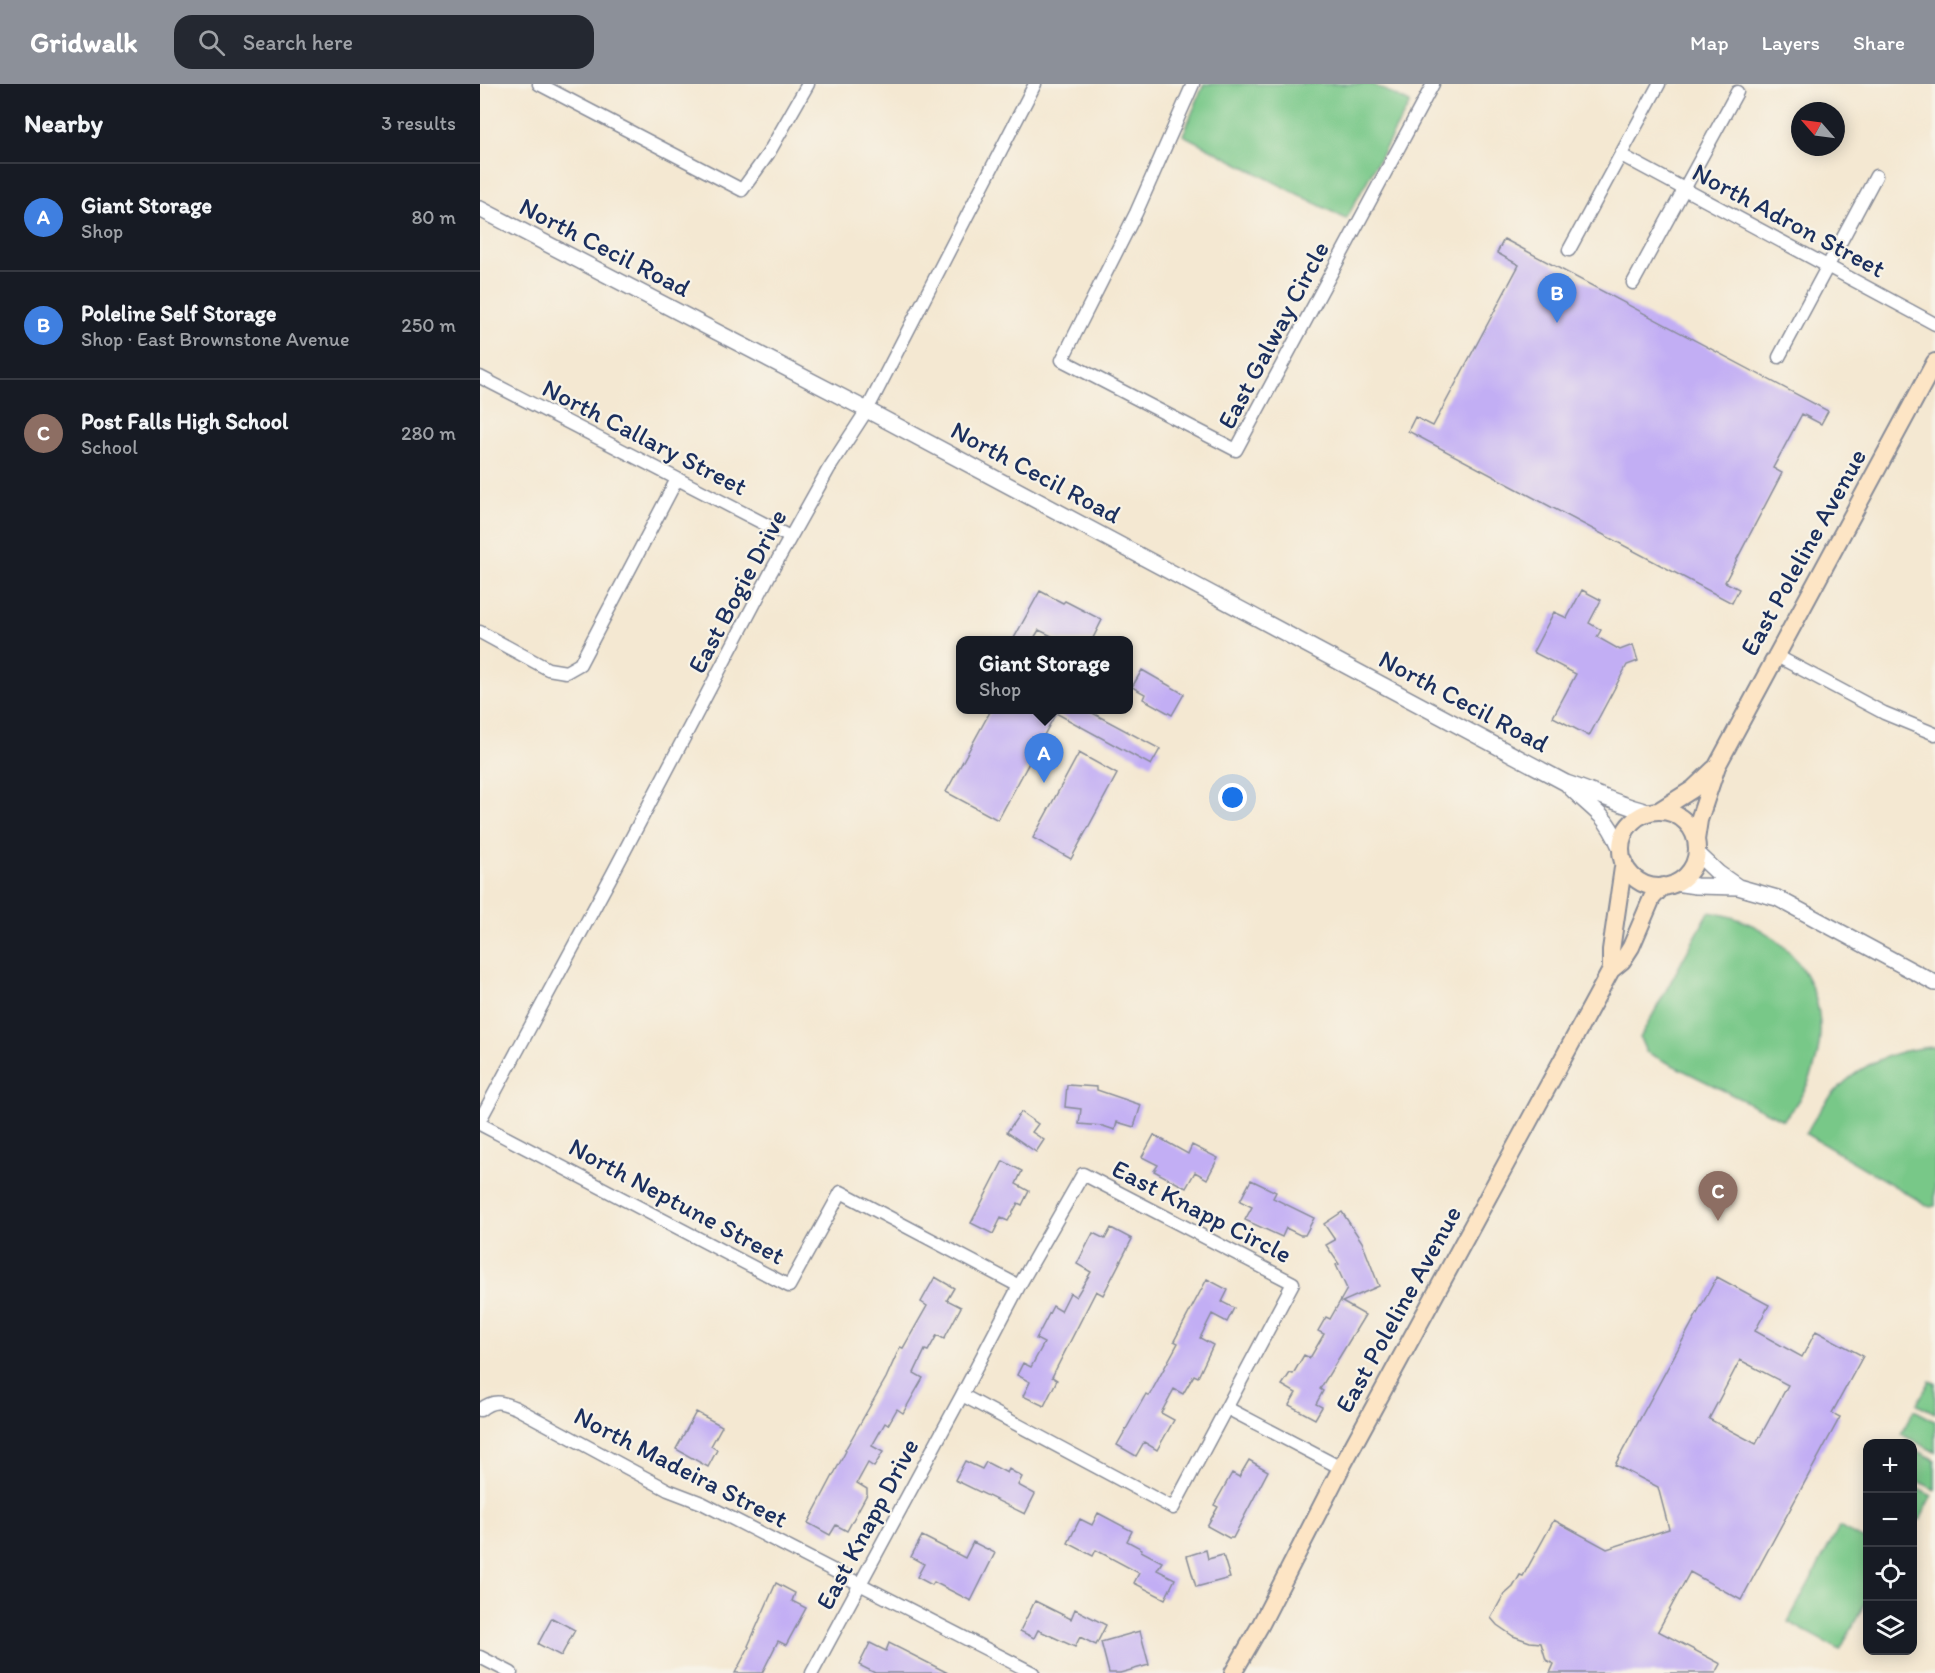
<!DOCTYPE html>
<html lang="en">
<head>
<meta charset="utf-8">
<style>
	body { margin:0; font-family:Itim,sans-serif; background:#242831; color:#f1f3f6 }
	.controls { position:absolute; right:18px; bottom:18px; display:grid; overflow:hidden; border-radius:12px; box-shadow:0 3px 15px #0003 }
	.controls button { width:54px; height:54px; display:grid; place-items:center; padding:0; border:0; border-bottom:2px solid #363941; background:#171b24; color:#f1f3f6; font:30px sans-serif }
	.compass { position:absolute; left:1311px; top:18px; width:54px; height:54px; border-radius:50%; background:#171b24; box-shadow:0 3px 15px #0003; rotate:298deg }
	.you { position:absolute; left:753px; top:714px; width:21px; height:21px; margin:-15px; border:4px solid #fff; border-radius:50%; background:#1a73e8; box-shadow:0 0 0 9px #1a73e833 }
	.badge { display:grid; place-items:center; width:39px; height:39px; border-radius:50%; background:#8c9099; color:#fff; font-size:20px; font-weight:700 }
	.pin { position:absolute; translate:-50% -50px; filter:drop-shadow(0 2px 3px #0008) }
	.pin::after { content:''; position:absolute; top:32px; width:21px; height:18px; background:inherit; clip-path:polygon(0 0,100% 0,50% 100%) }
	.popup { position:absolute; left:476px; top:552px; width:177px; height:78px; box-sizing:border-box; display:grid; place-content:center; border-radius:12px; background:#171b24; filter:drop-shadow(0 2px 4px #0005); font-size:20px; white-space:nowrap; color:#9ea1a6 }
	.popup b { font-size:22px; color:#f1f3f6 }
	.popup::after { content:''; position:absolute; left:50%; top:100%; margin-left:-12px; border:12px solid transparent; border-top-color:#171b24 }
	.list { margin:0; padding:0; list-style:none }
	h2 { display:flex; justify-content:space-between; align-items:center; height:78px; margin:0; padding:0 24px; font-size:26px }
	h2 small { font-size:20px; font-weight:400; color:#9ea1a6 }
	.list li { display:grid; grid-template-columns:39px 1fr auto; gap:18px; align-items:center; box-sizing:border-box; height:108px; padding:0 24px; border-top:2px solid #363941 }
	.list b { display:block; font-size:22px; white-space:nowrap }
	.list p { margin:0; font-size:20px; white-space:nowrap; color:#9ea1a6 }
	.list em { font-size:20px; font-style:normal; color:#9ea1a6 }
	.icon { flex:none; width:33px; height:33px; fill:none; stroke:currentColor; stroke-width:2; stroke-linecap:round; stroke-linejoin:round }
	.map { position:relative; flex:none; width:1455px; height:1589px; overflow:hidden }
	header { display:flex; align-items:center; gap:36px; box-sizing:border-box; height:84px; padding:0 30px; background:#8c9099; color:#fff }
	header strong { font-size:28px }
	nav { display:flex; gap:33px; margin-inline-start:auto; font-size:21px }
	.search { width:420px; height:54px; background:#242831; display:flex; align-items:center; gap:15px; box-sizing:border-box; padding:0 21px; border-radius:18px; color:#9ea1a6; font-size:22px }
	main { display:flex }
	aside { flex:1; background:#171b24 }
	.map>svg:first-child { display:block }
</style>
</head>
<body>
<header>
<strong>Gridwalk</strong>
<div class="search"><svg class="icon" aria-label="search" viewBox="0 0 24 24"><circle cx="10" cy="10" r="6"/><path d="M15 15l6 6"/></svg>Search here</div>
<nav><a>Map</a><a>Layers</a><a>Share</a></nav>
</header>
<main>
<aside>
<h2>Nearby<small>3 results</small></h2>
<ul class="list">
<li><span class="badge" style="background:#3f7fe0">A</span><div><b>Giant Storage</b><p>Shop</p></div><em>80 m</em></li>
<li><span class="badge" style="background:#3f7fe0">B</span><div><b>Poleline Self Storage</b><p>Shop · East Brownstone Avenue</p></div><em>250 m</em></li>
<li><span class="badge" style="background:#8d6e63">C</span><div><b>Post Falls High School</b><p>School</p></div><em>280 m</em></li>
</ul>
</aside>
<div class="map">
<svg width="1455" height="1589" viewBox="0 0 1455 1589">
	<rect width="100%" height="100%" fill="#f7f3e8"/>
	<filter id="ink" filterUnits="userSpaceOnUse"><feTurbulence type="fractalNoise" baseFrequency=".0167" numOctaves="2"/><feDisplacementMap in="SourceGraphic" scale="12" xChannelSelector="R" yChannelSelector="G"/><feConvolveMatrix kernelMatrix="1 2 1 2 8 2 1 2 1" color-interpolation-filters="sRGB"/></filter>
	<filter id="wash" filterUnits="userSpaceOnUse"><feTurbulence type="fractalNoise" baseFrequency=".008" numOctaves="4" result="noise"/><feDisplacementMap in="SourceGraphic" scale="24" xChannelSelector="R" yChannelSelector="G"/><feGaussianBlur stdDeviation="1.35" result="paint"/><feColorMatrix in="noise" values="0 0 0 0 0 0 0 0 0 0 0 0 0 0 0 0 0 1.4 0 .05"/><feComposite in="paint" operator="in"/></filter>
	<g filter="url(#wash)">
		<rect width="100%" height="100%" fill="#f4e8d2"/>
		<path fill="#78c888" stroke="#4a7c73" stroke-width="1.5" d="M724 0H892L930 19 866 135 703 51Z
			M1229 828C1336 844 1376 956 1303 1036L1166 968 1160 954Z
			M1455 963V1122L1450 1123 1326 1050C1353 997 1394 966 1455 963Z
			M1450 1297 1455 1299V1329L1437 1320Z
			M1434 1326 1455 1337V1368L1421 1350Z
			M1432 1364 1455 1376V1406L1433 1394Z
			M1432 1402 1452 1412 1440 1436 1433 1432Z
			M1359 1443 1388 1458 1387 1515 1360 1566 1308 1538Z"/>
		<g id="blocks">
			<path fill="#c2aef4" fill-rule="evenodd" d="M1024 155 1348 327 1341 340 1322 330 1293 384 1302 389 1245 498 1259 505 1252 519 928 347 935 333 953 342 1039 181 1017 169Z
				M1102 506 1121 516 1109 539 1121 546 1117 553 1140 566 1153 561 1158 577 1147 581 1109 652 1073 633 1096 590 1053 568 1074 528 1087 534Z
				M560 507 583 519 585 517 622 536 612 556H580L559 546 553 556H533Z
				M662 586 704 610 692 631 663 615 665 610 652 603Z
				M511 626H607L680 665 671 681 576 629 518 736 466 708Z
				M599 669 637 690 591 775 553 754Z
				M587 1001 617 1003V1006L661 1021 654 1043 637 1038 635 1046 623 1042 599 1040 601 1025 585 1023Z
				M541 1028 558 1040 552 1048 564 1056 556 1068 527 1048Z
				M674 1051 708 1070 712 1061 738 1074 727 1095 715 1088 706 1104 674 1087 678 1081 662 1073Z
				M523 1077 542 1087 536 1100 549 1107 542 1121 538 1119 528 1137 521 1134 513 1150 491 1139Z
				M771 1096 796 1108 793 1114 834 1134 825 1151H820L806 1144 802 1153 765 1136 772 1123 760 1117Z
				M862 1128 882 1158 899 1202 862 1218 885 1231 840 1305 843 1307 836 1320 842 1323 835 1335 809 1321 816 1309 802 1301 810 1289 813 1290 824 1271 830 1274 844 1250 838 1247 846 1233 850 1235 867 1205 856 1181 859 1180 846 1161 855 1156 844 1140Z
				M631 1144 652 1155 623 1211 616 1207 572 1293 577 1296 564 1322 543 1312 550 1298 537 1291 543 1279 551 1283 564 1259 556 1255 573 1222 581 1227 590 1209 596 1213 611 1188 597 1180 613 1149 625 1155Z
				M455 1193 474 1204 467 1216 481 1223 464 1255 457 1251 448 1267 445 1266 434 1289 443 1294 423 1329 417 1325 408 1341 405 1339 392 1362 403 1368 394 1383 388 1379 377 1399 387 1405V1410L367 1447 356 1441 350 1451 328 1439 366 1367 365 1366 406 1294 420 1263 423 1264 447 1222 441 1218Z
				M1237 1193 1289 1221 1275 1247 1322 1273 1336 1247 1383 1272 1352 1329 1360 1333 1261 1516 1210 1488 1178 1547 1241 1580 1236 1589H1070L1074 1580 1066 1576 1061 1559 1050 1558 1033 1552 1017 1541 1011 1534 1023 1512 1033 1503 1040 1491 1043 1492 1074 1436 1127 1465 1189 1445 1178 1403 1135 1381ZM1260 1276 1308 1301 1276 1360 1229 1335Z
				M727 1195 748 1206 742 1218 754 1224 747 1238 732 1230 720 1254 733 1261 718 1293 714 1291 703 1310 694 1305 681 1329 694 1336 677 1366 664 1358 656 1372 637 1361 666 1310 669 1312 698 1259 694 1257Z
				M216 1328 242 1342 231 1362 237 1366 228 1383 196 1365Z
				M769 1376 788 1387 753 1454H749L727 1442 738 1423 734 1421 752 1389 759 1393Z
				M485 1377 502 1385 506 1378 527 1389 529 1385 542 1393 538 1401 555 1410 545 1430 475 1396Z
				M618 1429 652 1447 647 1457 662 1465 661 1467 682 1478 677 1486 695 1495 685 1515 654 1499 659 1489 616 1466 613 1472 588 1459 600 1435 612 1441Z
				M442 1452 485 1474 493 1458 515 1469 491 1517 454 1498 452 1501 437 1493 444 1480 431 1473Z
				M726 1466 728 1475 743 1471 750 1494 716 1503 707 1472Z
				M296 1499 315 1509 312 1517 326 1524 306 1561 298 1557 282 1589H255L269 1563 268 1562Z
				M555 1517 591 1535 595 1525 626 1541 616 1561 600 1553 595 1563 558 1546 554 1554 540 1547Z
				M72 1534 95 1546 81 1572 58 1560Z
				M660 1547 669 1581 640 1589H629L621 1558Z
				M390 1559 406 1567 409 1559 468 1589H395L379 1581Z"/>
		</g>
	</g>
	<g filter="url(#ink)">
		<use href="#blocks" fill-opacity="0" stroke="#888c98" stroke-width="1.5"/>
		<g fill="none" stroke-linecap="round" stroke-linejoin="round">
			<defs>
				<path id="minor" d="M59 0 262 106 288 70 328 0
					M713 0 656 129 582 276 756 366 953 0
					M1141 71 1455 240
					M1089 166 1179 0
					M1153 199 1257 8
					M1299 273 1396 92
					M0 293 310 453
					M0 548 68 585 86 588 100 580 197 395
					M1295 571 1404 629 1455 650
					M0 1036 133 789 291 488 348 386 387 326 555 0
					M0 1040 309 1202 361 1108 539 1202
					M603 1090 813 1199 693 1424 482 1311 539 1202Z
					M747 1324 861 1384
					M0 1326C14 1315 21 1318 36 1324L188 1406 222 1419 553 1589
					M0 1573 31 1589
					M332 1589 482 1311"/>
				<path id="tertiary" d="M0 125 387 326 1086 699C1114 708 1139 721 1168 728
					M1088 701C1098 712 1110 721 1121 732 1130 741 1136 754 1141 765
					M1217 769 1238 789 1258 803
					M1195 799 1216 802 1258 803 1297 814 1455 899"/>
				<path id="secondary" d="M1180 726 1213 705 1234 685
					M1141 765a38 38 0 1 1 76 0a38 38 0 1 1-76 0Z
					M1216 756 1219 736 1237 682 1455 278
					M1131 886V866L1144 777
					M753 1589 780 1542 861 1384 1131 886 1142 877 1151 863 1172 814 1183 802"/>
			</defs>
			<use href="#minor" stroke="#888c98" stroke-width="15"/>
			<use href="#tertiary" stroke="#888c98" stroke-width="18"/>
			<use href="#secondary" stroke="#888c98" stroke-width="20"/>
			<use href="#minor" stroke="#fff" stroke-width="12"/>
			<use href="#tertiary" stroke="#fff" stroke-width="15"/>
			<use href="#secondary" stroke="#fde5c5" stroke-width="16"/>
		</g>
	</g>
	<g text-anchor="middle" stroke-width="4.5" stroke-linejoin="round" paint-order="stroke">
		<g font-size="26" fill="#1b2f5e" stroke="#f7f3e8">
			<text transform="translate(1309 136) rotate(28)" y="9">North Adron Street</text>
			<text transform="translate(125 163) rotate(27)" y="9">North Cecil Road</text>
			<text transform="translate(793 251) rotate(-62)" y="9">East Galway Circle</text>
			<text transform="translate(165 353) rotate(27)" y="9">North Callary Street</text>
			<text transform="translate(556 388) rotate(28)" y="9">North Cecil Road</text>
			<text transform="translate(1323 468) rotate(-61)" y="9">East Poleline Avenue</text>
			<text transform="translate(257 507) rotate(-62)" y="9">East Bogie Drive</text>
			<text transform="translate(984 617) rotate(28)" y="9">North Cecil Road</text>
			<text transform="translate(197 1117) rotate(28)" y="9">North Neptune Street</text>
			<text transform="translate(722 1127) rotate(27)" y="9">East Knapp Circle</text>
			<text transform="translate(918 1225) rotate(-61)" y="9">East Poleline Avenue</text>
			<text transform="translate(201 1383) rotate(27)" y="9">North Madeira Street</text>
			<text transform="translate(387 1440) rotate(-62)" y="9">East Knapp Drive</text>
		</g>
	</g>
</svg>
<div class="controls">
<button>+</button>
<button>−</button>
<button><svg class="icon" aria-label="locate" viewBox="0 0 24 24"><circle cx="12" cy="12" r="6"/><path d="M12 2v4M12 18v4M2 12h4M18 12h4"/></svg></button>
<button><svg class="icon" aria-label="layers" viewBox="0 0 24 24"><path d="M12 4l9 5-9 5-9-5zM3 14l9 5 9-5"/></svg></button>
</div>
<svg class="compass" viewBox="-18 -18 36 36"><path d="M0-13l5 13h-10z" fill="#e53935"/><path d="M0 13l5-13h-10z" fill="#9ea1a6"/></svg>
<div class="you"></div>
<div class="pin badge" style="left:564px;top:699px;background:#3f7fe0">A</div>
<div class="popup"><b>Giant Storage</b>Shop</div>
<div class="pin badge" style="left:1077px;top:239px;background:#3f7fe0">B</div>
<div class="pin badge" style="left:1238px;top:1137px;background:#8d6e63">C</div>
</div>
</main>
</body>
</html>
